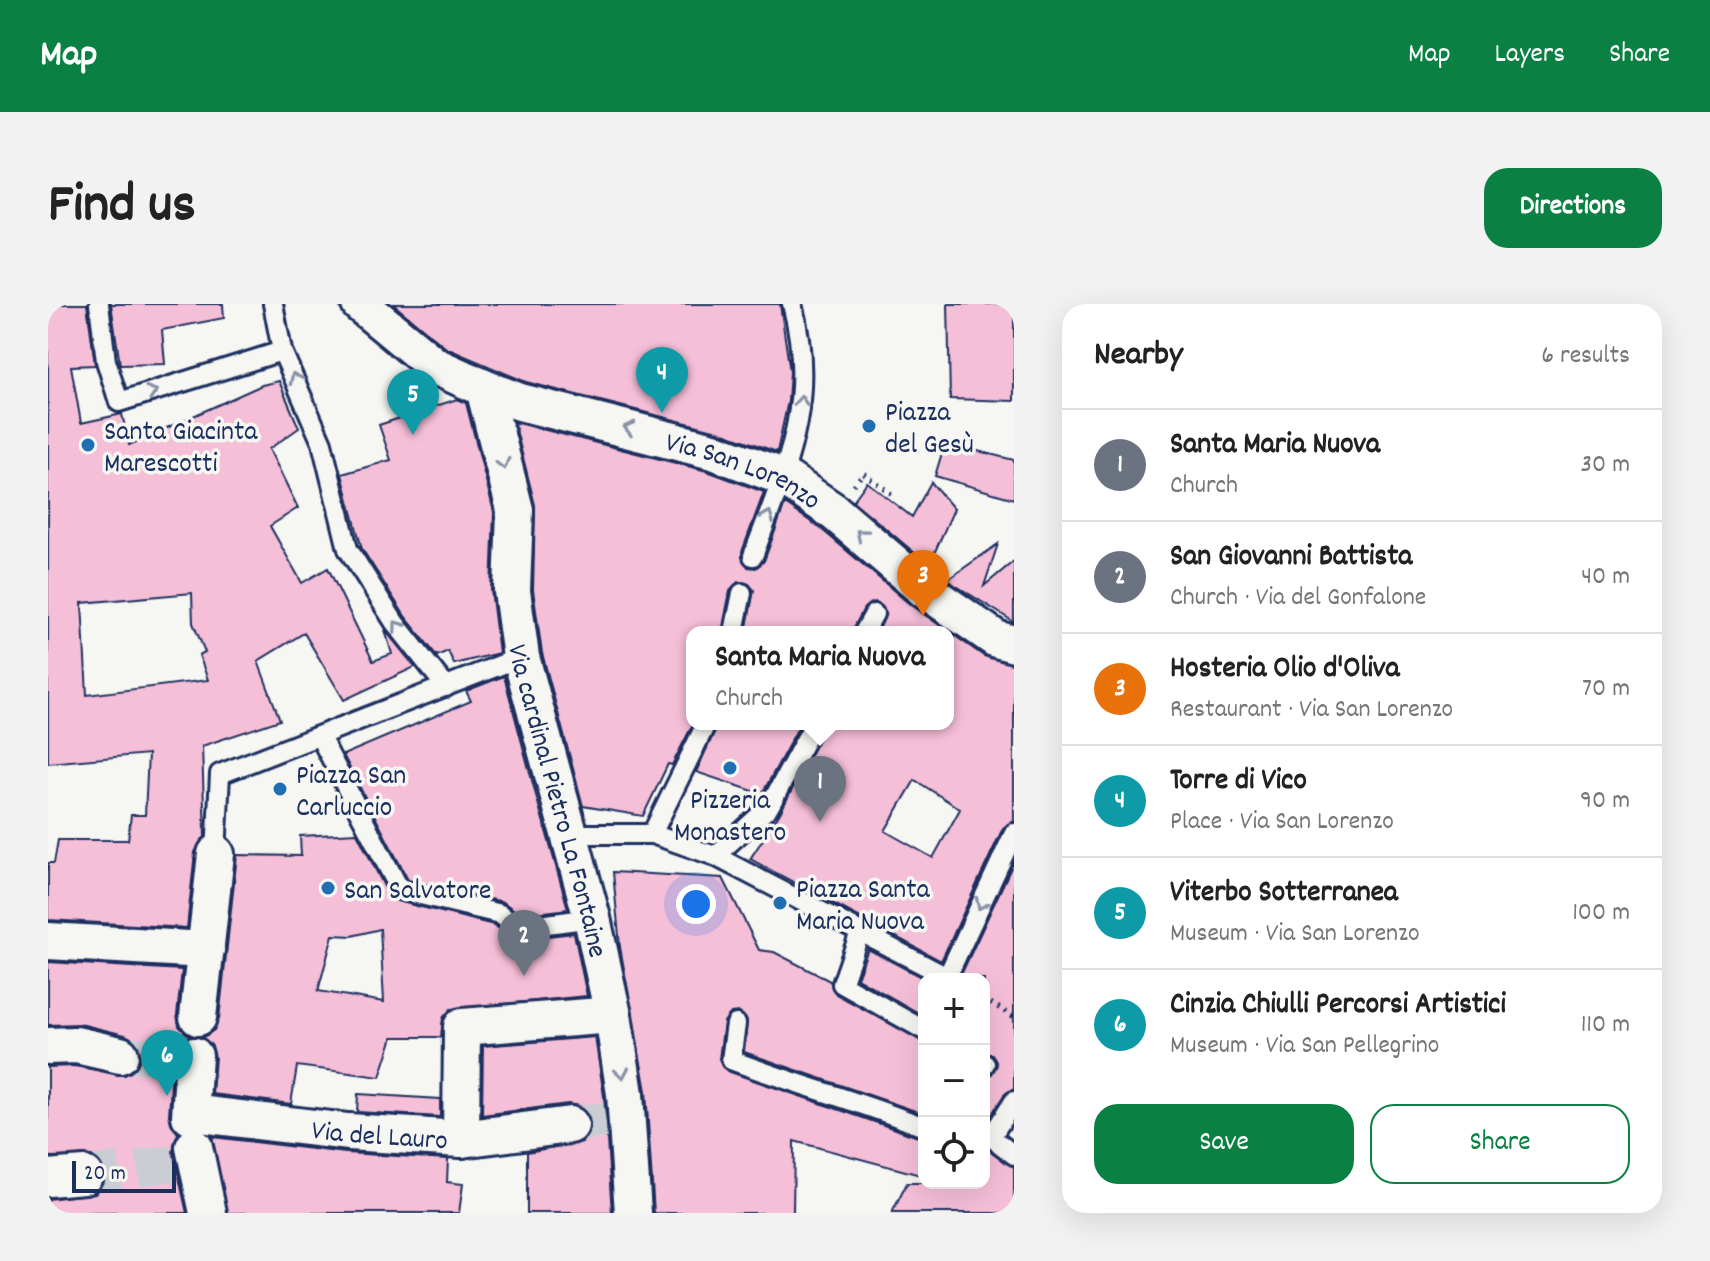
<!DOCTYPE html>
<html lang="en">
<head>
<meta charset="utf-8">
<style>
	body { margin:0; font-family:Dekko,sans-serif; background:#f2f2f2; color:#222 }
	.controls { position:absolute; right:24px; bottom:24px; display:grid; overflow:hidden; border-radius:16px; box-shadow:0 8px 32px #0002 }
	.controls button { width:72px; height:72px; display:grid; place-items:center; padding:0; border:0; border-bottom:2px solid #e0e0e0; background:#fff; color:#222; font:40px sans-serif }
	.scale { position:absolute; left:24px; bottom:20px; width:104px; box-sizing:border-box; padding-left:8px; border:4px solid #1b2f5e; border-top:0; font-size:22px; line-height:28px; white-space:nowrap; color:#1b2f5e; -webkit-text-stroke:6px #f6f6f2; paint-order:stroke }
	.you { position:absolute; left:648px; top:600px; width:28px; height:28px; margin:-20px; border:6px solid #fff; border-radius:50%; background:#1a73e8; box-shadow:0 0 0 12px #1a73e833 }
	.badge { display:grid; place-items:center; width:52px; height:52px; border-radius:50%; background:#0b8043; color:#fff; font-size:26px; font-weight:700 }
	.pin { position:absolute; translate:-50% -66px; filter:drop-shadow(0 2px 4px #0008) }
	.pin::after { content:''; position:absolute; top:42px; width:28px; height:24px; background:inherit; clip-path:polygon(0 0,100% 0,50% 100%) }
	.popup { position:absolute; left:638px; top:322px; width:268px; height:104px; box-sizing:border-box; display:grid; place-content:center; border-radius:16px; background:#fff; filter:drop-shadow(0 2px 6px #0005); font-size:26px; white-space:nowrap; color:#767676 }
	.popup b { font-size:30px; color:#222 }
	.popup::after { content:''; position:absolute; left:50%; top:100%; margin-left:-16px; border:16px solid transparent; border-top-color:#fff }
	.list { margin:0; padding:0; list-style:none }
	h2 { display:flex; justify-content:space-between; align-items:center; height:104px; margin:0; padding:0 32px; font-size:34px }
	h2 small { font-size:26px; font-weight:400; color:#767676 }
	.list li { display:grid; grid-template-columns:52px 1fr auto; gap:24px; align-items:center; box-sizing:border-box; height:112px; padding:0 32px; border-top:2px solid #e0e0e0 }
	.list b { display:block; font-size:30px; white-space:nowrap }
	.list p { margin:0; font-size:26px; white-space:nowrap; color:#767676 }
	.list em { font-size:26px; font-style:normal; color:#767676 }
	.actions { display:flex; gap:16px; padding:24px 32px }
	.actions a { flex:1; padding:18px 0; border:2px solid #0b8043; border-radius:24px; text-align:center; font-size:28px; color:#0b8043 }
	.actions .main { background:#0b8043; color:#fff }
	.icon { flex:none; width:44px; height:44px; fill:none; stroke:currentColor; stroke-width:2; stroke-linecap:round; stroke-linejoin:round }
	.map { position:relative; flex:none; width:966px; height:909px; overflow:hidden; border-radius:24px }
	header { display:flex; align-items:center; gap:48px; box-sizing:border-box; height:112px; padding:0 40px; background:#0b8043; color:#fff }
	header strong { font-size:38px }
	nav { display:flex; gap:44px; margin-inline-start:auto; font-size:28px }
	.intro { display:flex; align-items:center; justify-content:space-between; box-sizing:border-box; height:192px; padding:0 48px }
	h1 { margin:0; font-size:56px }
	.button { padding:20px 36px; border-radius:24px; background:#0b8043; color:#fff; font-size:28px; font-weight:700 }
	main { display:flex; gap:48px; padding:0 48px }
	aside { flex:1; background:#fff; border-radius:24px; box-shadow:0 8px 32px #0002 }
	.map>svg:first-child { display:block }
</style>
</head>
<body>
<header>
<strong>Map</strong>
<nav><a>Map</a><a>Layers</a><a>Share</a></nav>
</header>
<div class="intro"><h1>Find us</h1><a class="button">Directions</a></div>
<main>
<div class="map">
<svg width="966" height="909" viewBox="0 0 966 909">
	<rect width="100%" height="100%" fill="#f6f6f2"/>
	<filter id="ink" filterUnits="userSpaceOnUse"><feTurbulence type="fractalNoise" baseFrequency=".0125" numOctaves="2"/><feDisplacementMap in="SourceGraphic" scale="16" xChannelSelector="R" yChannelSelector="G"/><feConvolveMatrix kernelMatrix="1 2 1 2 8 2 1 2 1" color-interpolation-filters="sRGB"/></filter>
	<g filter="url(#ink)">
		<path fill="#f6bfd8" stroke="#1b2f5e" stroke-width="2" fill-rule="evenodd" d="M0 0H39L47 61 23 62 33 119 74 110 81 141 214 81 231 77 251 124 221 145 250 204 222 222 254 279 280 264 325 357 344 350 337 326 367 363 296 396 256 329 210 357 232 416 154 442 157 533 147 548 139 624 0 616V559H6L10 536H80L83 511H97L100 450 0 459ZM144 289 145 319 157 348 151 351 160 376 39 391 34 299Z
			M63 0H175L176 14 114 26 117 60 72 61Z
			M345 0H732L742 68 740 97 729 148 670 127 478 78 398 44Z
			M900 0H966V97L902 95Z
			M409 95 418 99 446 208 443 286 451 349 406 360 400 347 389 352 357 312 314 245 294 170 343 156 331 121Z
			M466 118 659 167 716 188 694 248 700 263 708 264 716 257 737 200 772 224 864 302 936 352 966 360V517L955 524 893 657 702 555 732 509 778 420H900V328H830L838 309 827 298 816 304 804 328H698L706 286 701 280 690 278 682 287 674 328H644L645 420 624 461 620 460 595 512 535 502 494 349 485 286 487 201ZM867 476 912 505 885 554 837 527Z
			M897 139 966 156V195L887 172Z
			M819 178 864 213 883 178 906 205 881 261 805 197Z
			M950 240 936 282 966 257V318L899 276Z
			M456 372 489 495 520 605 473 611 455 598 360 576 295 451 423 397 418 387Z
			M670 420H752L714 490 648 468Z
			M309 529 341 592 349 597 446 621 466 636 526 629 539 692 403 705 395 714 393 733H345L332 773 249 762 243 800 164 790 167 753 164 742 154 733 166 726 171 715 189 551 253 552 252 532ZM332 625 336 698 270 687 285 631 304 632Z
			M966 557V785L956 791 936 822V772L944 770 949 761 944 750 936 748V675H911Z
			M565 568 675 574 711 646 726 648 782 677 788 690 876 738V810L696 748 699 716 690 708 683 709 676 718 671 755 679 767 876 835V872L746 837 745 909H606L598 787 572 643Z
			M820 645 877 675 876 712 809 674Z
			M0 658 134 666 129 711 131 722 142 732 129 740 125 750 121 811 124 822 130 829 125 847 139 909H0V895L47 889 55 881 57 870 54 860 44 852 0 853V763L26 762 77 771 88 765 93 755 87 736 77 731 32 720 0 721Z
			M547 733 556 792 564 909H479V848L534 838 541 830 543 818 531 802 520 800 434 811 435 742Z
			M310 790 392 795V813L309 808Z
			M164 833 298 849 400 855 399 878 415 880 411 909H180Z
			M936 843 966 863V909H844L859 879H936Z"/>
		<g fill="none" stroke-linecap="round" stroke-linejoin="round">
			<path stroke="#caced4" stroke-width="36" stroke-dasharray="36 18" stroke-linecap="butt" d="M72 751 126 752
				M522 821 570 814
				M36 871 143 857"/>
			<defs>
				<path id="lane" d="M51 0 58 57 71 98 234 47
					M225 0 234 47 274 139 300 245 347 319 398 383
					M705 252C738 164 770 96 744 0
					M686 328 694 289
					M816 328 826 310
					M272 433 352 586 452 610 469 624 544 614
					M521 530H604L667 552 899 673 966 529
					M604 530 658 420
					M168 550 172 470 473 353
					M667 552 721 503 766 420
					M812 628 794 680 876 726
					M688 720 683 756C747 780 813 798 876 823
					M936 760H937
					M966 797 943 833 966 851"/>
				<g id="street">
					<path id="s1" d="M312 0 387 62 436 84 472 98 665 147 735 173 785 207 876 285 948 335 966 340"/>
					<path id="s2" d="M436 84 467 206 464 287 473 353 544 614 565 711 577 790 585 909"/>
					<path d="M0 637 158 646"/>
					<path d="M150 713 168 550"/>
					<path d="M0 742 28 741 72 751"/>
					<path id="s3" d="M143 809 300 828 413 835 522 821"/>
					<path d="M142 812 146 752"/>
					<path d="M413 835 414 723 565 711"/>
					<path d="M146 843 160 909"/>
					<path d="M0 874 36 871"/>
				</g>
			</defs>
			<use href="#lane" stroke="#1b2f5e" stroke-width="24"/>
			<use href="#street" stroke="#1b2f5e" stroke-width="42"/>
			<path stroke="#1b2f5e" stroke-width="5" stroke-dasharray="2 6" stroke-linecap="butt" d="M806 181 815 169 848 193
				M936 695 966 713"/>
			<use href="#lane" stroke="#f6f6f2" stroke-width="18"/>
			<use href="#street" stroke="#f6f6f2" stroke-width="36"/>
		</g>
		<defs><path id="oneway-chevron" d="M-2-3.5L2.5 0L-2 3.5" fill="none" stroke-width="1.6" stroke-linecap="round" stroke-linejoin="round" transform="scale(2)"/></defs>
		<g stroke="#8892a8">
			<use href="#oneway-chevron" transform="translate(247 74) rotate(-115)"/>
			<use href="#oneway-chevron" transform="translate(104 88) rotate(-17)"/>
			<use href="#oneway-chevron" transform="translate(753 97) rotate(-85)"/>
			<use href="#oneway-chevron" transform="translate(581 124) rotate(-166)"/>
			<use href="#oneway-chevron" transform="translate(455 160) rotate(76)"/>
			<use href="#oneway-chevron" transform="translate(720 212) rotate(-69)"/>
			<use href="#oneway-chevron" transform="translate(813 230) rotate(-140)"/>
			<use href="#oneway-chevron" transform="translate(350 322) rotate(-126)"/>
			<use href="#oneway-chevron" transform="translate(933 600) rotate(115)"/>
			<use href="#oneway-chevron" transform="translate(574 769) rotate(81)"/>
		</g>
	</g>
	<g fill="#1f6fb2" stroke="#f6f6f2" stroke-width="3">
		<circle cx="821" cy="122" r="8"/>
		<circle cx="40" cy="141" r="8"/>
		<circle cx="682" cy="464" r="8"/>
		<circle cx="232" cy="485" r="8"/>
		<circle cx="280" cy="584" r="8"/>
		<circle cx="732" cy="599" r="8"/>
	</g>
	<g text-anchor="middle" stroke-width="7" stroke-linejoin="round" paint-order="stroke">
		<g font-size="28" fill="#1b2f5e" stroke="#f6f6f2" text-anchor="start">
			<text x="837" y="116">Piazza<tspan x="837" dy="32">del Gesù</tspan></text>
			<text x="56" y="135">Santa Giacinta<tspan x="56" dy="32">Marescotti</tspan></text>
			<text x="248" y="479">Piazza San<tspan x="248" dy="32">Carluccio</tspan></text>
			<text x="682" y="504" text-anchor="middle">Pizzeria<tspan x="682" dy="32">Monastero</tspan></text>
			<text x="748" y="593">Piazza Santa<tspan x="748" dy="32">Maria Nuova</tspan></text>
			<text x="296" y="594">San Salvatore</text>
		</g>
		<g font-size="28" fill="#1b2f5e" stroke="#f6f6f2">
			<text dy="10" stroke="none"><textPath href="#s1" startOffset="424">Via San Lorenzo</textPath></text>
			<text dy="10" stroke="none"><textPath href="#s2" startOffset="422">Via cardinal Pietro La Fontaine</textPath></text>
			<text dy="10" stroke="none"><textPath href="#s3" startOffset="190">Via del Lauro</textPath></text>
		</g>
	</g>
</svg>
<div class="controls">
<button>+</button>
<button>−</button>
<button><svg class="icon" aria-label="locate" viewBox="0 0 24 24"><circle cx="12" cy="12" r="6"/><path d="M12 2v4M12 18v4M2 12h4M18 12h4"/></svg></button>
</div>
<div class="scale">20 m</div>
<div class="you"></div>
<div class="pin badge" style="left:772px;top:518px;background:#6b7280">1</div>
<div class="popup"><b>Santa Maria Nuova</b>Church</div>
<div class="pin badge" style="left:476px;top:672px;background:#6b7280">2</div>
<div class="pin badge" style="left:875px;top:312px;background:#e8710a">3</div>
<div class="pin badge" style="left:614px;top:109px;background:#0f9aa8">4</div>
<div class="pin badge" style="left:365px;top:131px;background:#0f9aa8">5</div>
<div class="pin badge" style="left:119px;top:792px;background:#0f9aa8">6</div>
</div>
<aside>
<h2>Nearby<small>6 results</small></h2>
<ul class="list">
<li><span class="badge" style="background:#6b7280">1</span><div><b>Santa Maria Nuova</b><p>Church</p></div><em>30 m</em></li>
<li><span class="badge" style="background:#6b7280">2</span><div><b>San Giovanni Battista</b><p>Church · Via del Gonfalone</p></div><em>40 m</em></li>
<li><span class="badge" style="background:#e8710a">3</span><div><b>Hosteria Olio d'Oliva</b><p>Restaurant · Via San Lorenzo</p></div><em>70 m</em></li>
<li><span class="badge" style="background:#0f9aa8">4</span><div><b>Torre di Vico</b><p>Place · Via San Lorenzo</p></div><em>90 m</em></li>
<li><span class="badge" style="background:#0f9aa8">5</span><div><b>Viterbo Sotterranea</b><p>Museum · Via San Lorenzo</p></div><em>100 m</em></li>
<li><span class="badge" style="background:#0f9aa8">6</span><div><b>Cinzia Chiulli Percorsi Artistici</b><p>Museum · Via San Pellegrino</p></div><em>110 m</em></li>
</ul>
<div class="actions"><a class="main">Save</a><a>Share</a></div>
</aside>
</main>
</body>
</html>
